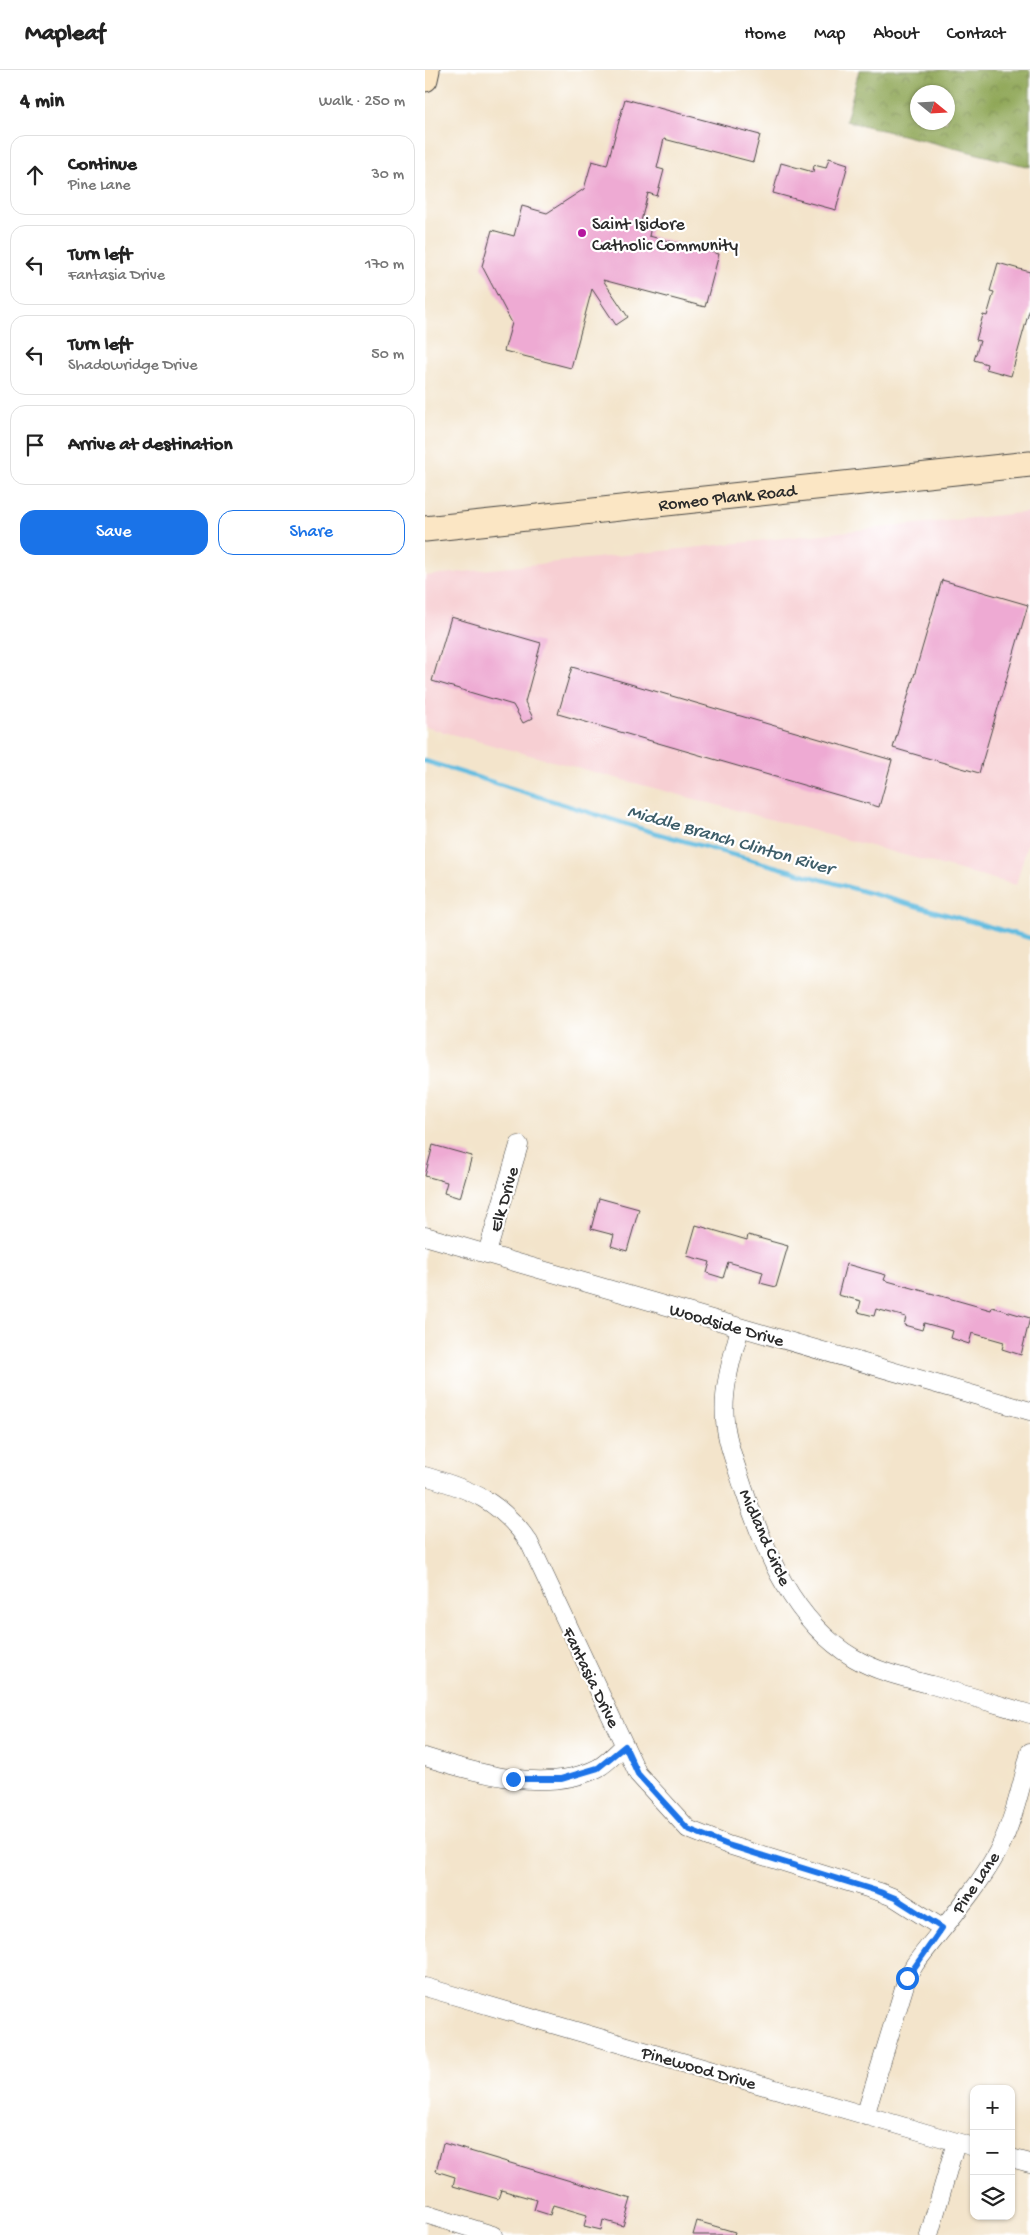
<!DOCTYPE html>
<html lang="en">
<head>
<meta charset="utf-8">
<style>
	body { margin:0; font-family:"Gochi Hand",sans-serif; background:#f2f2f2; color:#222 }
	.controls { position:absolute; right:15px; bottom:15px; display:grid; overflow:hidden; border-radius:10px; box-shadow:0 1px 4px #0004 }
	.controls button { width:45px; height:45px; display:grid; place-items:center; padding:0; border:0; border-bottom:1px solid #e0e0e0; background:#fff; color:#222; font:25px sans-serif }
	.compass { position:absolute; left:485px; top:15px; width:45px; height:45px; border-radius:50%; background:#fff; box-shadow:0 1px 4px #0004; rotate:108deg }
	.stop { position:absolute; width:15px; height:15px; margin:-11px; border:4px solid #1a73e8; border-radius:50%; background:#fff }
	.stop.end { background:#1a73e8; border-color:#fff; box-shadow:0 1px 5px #0008 }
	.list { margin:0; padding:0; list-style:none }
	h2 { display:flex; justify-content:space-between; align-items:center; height:65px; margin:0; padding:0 20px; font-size:21px }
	h2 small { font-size:16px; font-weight:400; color:#767676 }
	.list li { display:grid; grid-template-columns:32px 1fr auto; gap:15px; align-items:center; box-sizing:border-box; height:80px; margin:0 10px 10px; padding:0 10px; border:1px solid #e0e0e0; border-radius:15px }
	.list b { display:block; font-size:19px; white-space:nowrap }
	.list p { margin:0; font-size:16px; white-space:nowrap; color:#767676 }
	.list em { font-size:16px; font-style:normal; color:#767676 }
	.actions { display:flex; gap:10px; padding:15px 20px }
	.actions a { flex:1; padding:11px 0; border:1px solid #1a73e8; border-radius:15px; text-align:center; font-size:18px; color:#1a73e8 }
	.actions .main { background:#1a73e8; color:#fff }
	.icon { flex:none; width:28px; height:28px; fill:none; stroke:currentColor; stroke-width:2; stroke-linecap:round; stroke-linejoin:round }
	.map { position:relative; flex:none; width:605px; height:2165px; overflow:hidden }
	header { display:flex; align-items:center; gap:30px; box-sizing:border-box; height:70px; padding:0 25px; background:#fff; border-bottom:1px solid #e0e0e0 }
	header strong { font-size:24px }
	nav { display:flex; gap:28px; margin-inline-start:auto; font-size:18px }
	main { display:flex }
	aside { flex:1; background:#fff }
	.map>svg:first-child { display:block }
</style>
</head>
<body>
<header>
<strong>Mapleaf</strong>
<nav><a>Home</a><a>Map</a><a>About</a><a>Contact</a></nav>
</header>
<main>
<aside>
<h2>4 min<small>Walk · 250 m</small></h2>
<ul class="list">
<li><svg class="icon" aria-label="ahead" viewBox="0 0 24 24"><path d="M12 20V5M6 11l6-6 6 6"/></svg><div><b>Continue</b><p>Pine Lane</p></div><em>30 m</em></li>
<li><svg class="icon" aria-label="left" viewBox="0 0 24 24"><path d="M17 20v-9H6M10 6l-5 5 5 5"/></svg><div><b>Turn left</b><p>Fantasia Drive</p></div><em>170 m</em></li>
<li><svg class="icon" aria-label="left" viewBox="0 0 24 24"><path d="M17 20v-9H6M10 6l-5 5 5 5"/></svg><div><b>Turn left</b><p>Shadowridge Drive</p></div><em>50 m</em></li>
<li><svg class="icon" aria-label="arrive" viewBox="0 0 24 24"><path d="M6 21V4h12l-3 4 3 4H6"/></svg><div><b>Arrive at destination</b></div></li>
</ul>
<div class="actions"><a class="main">Save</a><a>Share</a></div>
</aside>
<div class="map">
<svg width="605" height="2165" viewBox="0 0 605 2165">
	<defs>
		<pattern id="forest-crowns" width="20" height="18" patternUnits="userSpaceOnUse" patternTransform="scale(1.25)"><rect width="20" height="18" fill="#90a759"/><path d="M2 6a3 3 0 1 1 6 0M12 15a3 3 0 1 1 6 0" fill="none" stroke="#76884a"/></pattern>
	</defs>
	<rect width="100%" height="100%" fill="#fff"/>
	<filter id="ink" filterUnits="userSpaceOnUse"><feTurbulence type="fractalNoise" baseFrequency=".02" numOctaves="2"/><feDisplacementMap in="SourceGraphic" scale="10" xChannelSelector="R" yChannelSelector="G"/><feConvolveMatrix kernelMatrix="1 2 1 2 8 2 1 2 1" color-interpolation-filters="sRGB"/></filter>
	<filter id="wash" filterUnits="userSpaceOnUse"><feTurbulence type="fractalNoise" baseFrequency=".0096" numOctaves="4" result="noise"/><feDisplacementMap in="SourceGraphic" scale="20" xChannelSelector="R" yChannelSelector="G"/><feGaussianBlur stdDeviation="1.12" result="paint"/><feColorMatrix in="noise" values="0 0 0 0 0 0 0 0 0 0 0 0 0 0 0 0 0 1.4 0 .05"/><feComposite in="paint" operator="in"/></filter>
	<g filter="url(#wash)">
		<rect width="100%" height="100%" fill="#f3e4cb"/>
		<path fill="#f7cfd3" d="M605 442V764L591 815 0 657V506Z"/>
		<path fill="url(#forest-crowns)" stroke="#5e6942" fill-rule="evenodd" d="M434 0H605V97L421 51ZM492 22H522V52H492Z"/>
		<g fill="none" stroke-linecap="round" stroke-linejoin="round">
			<path stroke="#62bce0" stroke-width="4.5" d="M0 691 227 762 605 868"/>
		</g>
		<g id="blocks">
			<path fill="#eeaad3" d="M200 29 335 65 328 92 239 69 232 98 239 100 232 126 223 123 215 155 226 157 224 166 294 184 280 237 178 210 203 247 191 255 167 219 146 298 79 281 87 253 57 196 67 160 89 166 97 136 122 143 159 119 167 91 182 95Z
				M404 88 423 94 411 140 348 123 356 93 388 102 389 95 401 98Z
				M573 193 605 202V238L586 306 561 299 562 294 549 290 555 271 551 270 558 245 562 246 569 222 565 221Z
				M517 510 603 535 554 703 468 678Z
				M26 547 116 573 100 632 108 648 98 653 88 635 7 611Z
				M147 597 467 690 454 737 133 644Z
				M8 1075 47 1086 35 1128 19 1123 22 1112 0 1106Z
				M174 1128 214 1139 202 1181 186 1176 189 1165 166 1159Z
				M271 1155 322 1170 323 1165 363 1176 351 1217 335 1213 338 1202 303 1192 298 1208 282 1203 285 1192 262 1186Z
				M421 1194 461 1205 459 1210 566 1240 567 1237 605 1248 596 1285 577 1279 579 1272 547 1263 544 1274 526 1268 528 1261 499 1253 497 1260 479 1255 481 1247 451 1239 449 1246 433 1242 436 1231 413 1225Z
				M18 2073 206 2129 198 2156 178 2150 176 2160 159 2156 162 2145 128 2135 125 2145 109 2140 112 2130 76 2120 73 2129 28 2116 30 2107 11 2101Z
				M272 2151 310 2162 309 2165H268Z"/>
		</g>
	</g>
	<g filter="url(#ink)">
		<use href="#blocks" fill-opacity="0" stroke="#494743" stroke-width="1"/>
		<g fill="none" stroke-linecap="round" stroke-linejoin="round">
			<defs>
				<path id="street" d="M0 1166 605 1341
					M62 1183 94 1075
					M315 1258C307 1288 297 1319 300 1351 302 1374 311 1395 318 1417 339 1480 368 1552 429 1588 453 1602 480 1608 507 1615 540 1625 572 1634 605 1644
					M0 1406C47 1420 74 1430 104 1472L213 1704 263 1759 303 1775 455 1822 470 1828 517 1858
					M0 1687C51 1703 122 1724 173 1698 182 1693 191 1683 199 1676
					M0 1917 549 2077
					M440 2046 482 1908 490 1894C517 1858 550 1823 572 1783 589 1751 596 1716 605 1682
					M586 2088 605 2093
					M0 2144 68 2165
					M504 2165 531 2072"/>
				<g id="secondary">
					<path d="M0 9 2 0"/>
					<path id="s1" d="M0 459 605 394"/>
				</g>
			</defs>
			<use href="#street" stroke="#494743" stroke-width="19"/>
			<use href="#secondary" stroke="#494743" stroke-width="27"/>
			<use href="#street" stroke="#fff" stroke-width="18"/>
			<use href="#secondary" stroke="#fbe6c4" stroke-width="25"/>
		</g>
	</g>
	<g fill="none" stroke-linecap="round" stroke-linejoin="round" filter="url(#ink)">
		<path stroke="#1a73e8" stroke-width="6" d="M88 1709H136L173 1698 200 1676 213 1704 263 1759 303 1775 455 1822 470 1828 517 1858 482 1908"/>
	</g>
	<circle fill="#b5179e" stroke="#fff" stroke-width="2" cx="157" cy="163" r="5"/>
	<g text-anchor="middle" stroke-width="4.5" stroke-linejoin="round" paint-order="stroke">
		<g font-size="18" fill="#2b2b2b" stroke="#fff" text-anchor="start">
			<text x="167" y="159">Saint Isidore<tspan x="167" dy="21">Catholic Community</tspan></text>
		</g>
		<g font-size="18" fill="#2b2b2b" stroke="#fff">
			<text dy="6" stroke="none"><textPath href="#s1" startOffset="304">Romeo Plank Road</textPath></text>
			<text transform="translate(78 1129) rotate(-74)" y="6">Elk Drive</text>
			<text transform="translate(302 1254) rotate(16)" y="6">Woodside Drive</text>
			<text transform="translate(341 1467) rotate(66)" y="6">Midland Circle</text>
			<text transform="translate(167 1607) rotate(64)" y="6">Fantasia Drive</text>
			<text transform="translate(550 1812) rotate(-56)" y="6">Pine Lane</text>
			<text transform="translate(274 1997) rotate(16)" y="6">Pinewood Drive</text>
		</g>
		<g font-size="19" font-style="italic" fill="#3e5e6a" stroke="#fff">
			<text transform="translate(306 768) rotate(16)" y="7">Middle Branch Clinton River</text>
		</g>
	</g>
</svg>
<div class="controls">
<button>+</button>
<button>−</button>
<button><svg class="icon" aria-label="layers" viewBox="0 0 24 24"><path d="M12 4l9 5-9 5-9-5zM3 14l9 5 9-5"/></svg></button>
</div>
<svg class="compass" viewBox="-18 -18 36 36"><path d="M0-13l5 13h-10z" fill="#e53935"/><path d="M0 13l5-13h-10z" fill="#767676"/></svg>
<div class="stop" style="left:482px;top:1908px"></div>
<div class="stop end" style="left:88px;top:1709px"></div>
</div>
</main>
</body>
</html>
